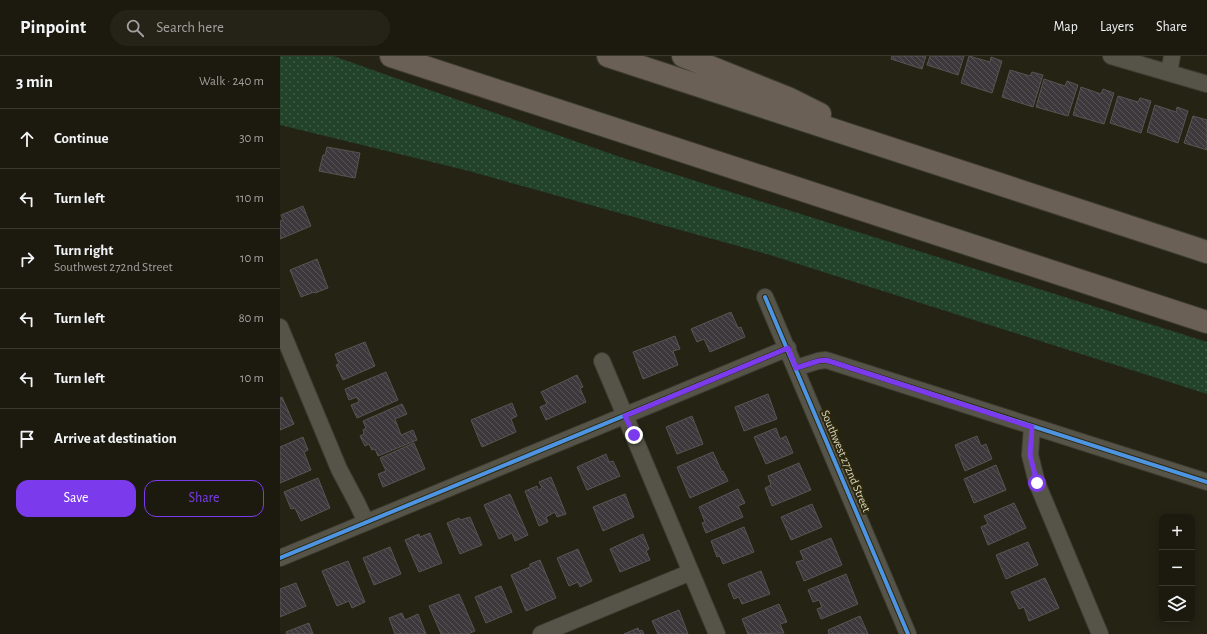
<!DOCTYPE html>
<html lang="en">
<head>
<meta charset="utf-8">
<style>
	body { margin:0; font-family:"Alegreya Sans",sans-serif; background:#252318; color:#f1f3f6 }
	.controls { position:absolute; right:12px; bottom:12px; display:grid; overflow:hidden; border-radius:8px; box-shadow:0 2px 10px #0003 }
	.controls button { width:36px; height:36px; display:grid; place-items:center; padding:0; border:0; border-bottom:1px solid #3a382f; background:#1c1a0f; color:#f1f3f6; font:20px sans-serif }
	.stop { position:absolute; width:12px; height:12px; margin:-9px; border:3px solid #7c3aed; border-radius:50%; background:#fff }
	.stop.end { background:#7c3aed; border-color:#fff; box-shadow:0 1px 4px #0008 }
	.list { margin:0; padding:0; list-style:none }
	h2 { display:flex; justify-content:space-between; align-items:center; height:52px; margin:0; padding:0 16px; font-size:17px }
	h2 small { font-size:13px; font-weight:400; color:#a0a19e }
	.list li { display:grid; grid-template-columns:26px 1fr auto; gap:12px; align-items:center; box-sizing:border-box; height:60px; padding:0 16px; border-top:1px solid #3a382f }
	.list b { display:block; font-size:15px; white-space:nowrap }
	.list p { margin:0; font-size:13px; white-space:nowrap; color:#a0a19e }
	.list em { font-size:13px; font-style:normal; color:#a0a19e }
	.actions { display:flex; gap:8px; padding:12px 16px }
	.actions a { flex:1; padding:9px 0; border:1px solid #7c3aed; border-radius:12px; text-align:center; font-size:14px; color:#7c3aed }
	.actions .main { background:#7c3aed; color:#fff }
	.icon { flex:none; width:22px; height:22px; fill:none; stroke:currentColor; stroke-width:2; stroke-linecap:round; stroke-linejoin:round }
	.map { position:relative; flex:none; width:927px; height:578px; overflow:hidden }
	header { display:flex; align-items:center; gap:24px; box-sizing:border-box; height:56px; padding:0 20px; background:#1c1a0f; border-bottom:1px solid #3a382f }
	header strong { font-size:19px }
	nav { display:flex; gap:22px; margin-inline-start:auto; font-size:14px }
	.search { width:280px; height:36px; background:#252318; display:flex; align-items:center; gap:10px; box-sizing:border-box; padding:0 14px; border-radius:22px; color:#a0a19e; font-size:15px }
	main { display:flex }
	aside { flex:1; background:#1c1a0f }
	.map>svg:first-child { display:block }
</style>
</head>
<body>
<header>
<strong>Pinpoint</strong>
<div class="search"><svg class="icon" aria-label="search" viewBox="0 0 24 24"><circle cx="10" cy="10" r="6"/><path d="M15 15l6 6"/></svg>Search here</div>
<nav><a>Map</a><a>Layers</a><a>Share</a></nav>
</header>
<main>
<aside>
<h2>3 min<small>Walk · 240 m</small></h2>
<ul class="list">
<li><svg class="icon" aria-label="ahead" viewBox="0 0 24 24"><path d="M12 20V5M6 11l6-6 6 6"/></svg><div><b>Continue</b></div><em>30 m</em></li>
<li><svg class="icon" aria-label="left" viewBox="0 0 24 24"><path d="M17 20v-9H6M10 6l-5 5 5 5"/></svg><div><b>Turn left</b></div><em>110 m</em></li>
<li><svg class="icon" aria-label="right" viewBox="0 0 24 24"><path d="M7 20v-9h11M14 6l5 5-5 5"/></svg><div><b>Turn right</b><p>Southwest 272nd Street</p></div><em>10 m</em></li>
<li><svg class="icon" aria-label="left" viewBox="0 0 24 24"><path d="M17 20v-9H6M10 6l-5 5 5 5"/></svg><div><b>Turn left</b></div><em>80 m</em></li>
<li><svg class="icon" aria-label="left" viewBox="0 0 24 24"><path d="M17 20v-9H6M10 6l-5 5 5 5"/></svg><div><b>Turn left</b></div><em>10 m</em></li>
<li><svg class="icon" aria-label="arrive" viewBox="0 0 24 24"><path d="M6 21V4h12l-3 4 3 4H6"/></svg><div><b>Arrive at destination</b></div></li>
</ul>
<div class="actions"><a class="main">Save</a><a>Share</a></div>
</aside>
<div class="map">
<svg width="927" height="578" viewBox="0 0 927 578">
	<defs>
		<pattern id="grass-dots" width="8" height="8" patternUnits="userSpaceOnUse"><rect width="8" height="8" fill="#22432a"/><path d="M2 2h.1M6 6h.1" fill="none" stroke="#415d47" stroke-width="1.8" stroke-linecap="round"/></pattern>
		<pattern id="building-back-hatch" width="6" height="6" patternUnits="userSpaceOnUse"><rect width="6" height="6" fill="#3c383c"/><path d="M-1 5l2 2M0 0l6 6M5-1l2 2" fill="none" stroke="#575457"/></pattern>
	</defs>
	<rect width="100%" height="100%" fill="#252314"/>
	<path fill="url(#grass-dots)" d="M0 0H53L340 101 927 286V338L490 199 189 115 0 69Z"/>
	<path fill="url(#building-back-hatch)" stroke="#575554" d="M612 0H646L642 13 611 3Z
		M650 0H684L678 19 647 9Z
		M689 0 710 6 711 1 722 5 712 37 681 27Z
		M730 14 750 20 752 16 763 19 753 51 722 41Z
		M764 23 785 30 787 25 798 29 788 60 756 51Z
		M801 31 821 38 823 33 834 37 824 68 793 59Z
		M838 40 858 46 860 42 871 45 861 77 830 67Z
		M875 49 896 56 897 51 908 55 898 87 867 76Z
		M913 60 927 64V94L904 87Z
		M47 91 80 97 75 122 39 115 43 99H45Z
		M23 150 31 170 0 183V165L3 164 1 159Z
		M37 203 48 232 35 237 34 236 21 241 10 214Z
		M451 256 458 272 461 271 465 281 430 296 424 283 417 286 411 273Z
		M395 280 400 293 393 295 398 309 363 323 353 296Z
		M85 286 95 310 63 324 56 309 59 308 55 298Z
		M106 316 118 344 77 362 71 349 79 346 77 341 69 344 65 333Z
		M297 319 303 331 300 332 306 346 266 364 260 351 267 348 261 336Z
		M488 338 497 363 464 375 455 351Z
		M2 341 14 368 0 374V342Z
		M232 347 237 360 231 363 236 376 202 391 191 364Z
		M122 348 127 358 115 363 121 379 133 374 137 384 98 400 95 393 92 394 89 388 85 390 80 380 84 378 83 374 86 372 83 365Z
		M412 360 423 388 397 398 386 371Z
		M496 372 500 383 506 380 513 397 486 408 474 381Z
		M697 380 701 390 706 388 712 403 685 415 675 389Z
		M23 381 28 394 24 396 31 414 0 427V391Z
		M134 387 145 413 103 431 98 418 106 415 100 402Z
		M433 396 442 416 443 415 448 425 410 442 397 411Z
		M326 398 329 406 333 405 340 420 307 434 297 411Z
		M519 407 531 434 492 450 485 432 491 429 488 420Z
		M716 409 726 434 694 447 684 423Z
		M271 421 286 458 277 461 275 456 266 461 268 466 259 470 245 435 257 430 258 434 262 432 259 426Z
		M38 422 50 452 21 465 15 452 11 453 4 436Z
		M458 433 465 447 458 450 463 461 426 477 422 467 425 466 419 451Z
		M230 438 248 479 235 485 232 477 219 483 204 449Z
		M345 438 354 461 323 475 313 451Z
		M734 447 746 472 708 489 701 471 708 468 704 460Z
		M532 448 542 471 511 484 501 461Z
		M190 461 202 489 180 498 167 467 179 462 180 464Z
		M464 471 474 496 443 508 440 500 437 501 431 485Z
		M150 477 162 507 139 516 125 484 139 478 140 481Z
		M363 478 369 493 366 495 370 504 340 516 330 493Z
		M551 482 562 509 524 525 516 506 524 504 520 495Z
		M748 486 758 509 726 523 716 499Z
		M110 491 121 518 94 529 83 502Z
		M298 493 312 525 300 531 298 526 289 530 277 502Z
		M260 504 276 542 246 555 231 519 250 511V508Z
		M68 505 85 546 72 552 69 545 57 550 42 515Z
		M481 515 490 538 462 548 459 541 454 543 448 528Z
		M566 518 578 548 541 563 537 553 542 551 539 544 533 546 528 534Z
		M765 522 779 552 749 565 744 551 739 553 731 536Z
		M16 527 26 550 0 561V533Z
		M221 530 232 556 206 567 195 541Z
		M179 538 195 575 188 578H161L149 550Z
		M499 548 507 566 500 568 504 577 468 578 462 563Z
		M399 554 408 578H378L372 565Z
		M122 557 125 564 138 558 146 578H115L109 562Z
		M580 560 588 578H549L548 574Z
		M29 567 33 578H7L6 576Z
		M358 572 359 575 362 574 364 578H344Z"/>
	<g fill="none" stroke-linecap="round" stroke-linejoin="round">
		<defs>
			<path id="street" d="M831 0 927 28
				M889 17 892 0
				M485 241 628 578
				M0 271 59 413 77 447 86 466
				M322 305 437 578
				M516 312 538 305 546 304 927 426
				M752 371 750 399 757 427 820 578
				M0 502 508 292
				M261 578 411 516"/>
			<path id="highway" d="M111 0 927 266
				M328 0 927 196
				M403 0 510 43 540 58"/>
		</defs>
		<use href="#street" stroke="#3f3d31" stroke-width="18"/>
		<use href="#highway" stroke="#3f3d31" stroke-width="24"/>
		<use href="#street" stroke="#565448" stroke-width="16"/>
		<use href="#highway" stroke="#6a6056" stroke-width="22"/>
		<defs>
			<path id="cycleway" d="M485 241 628 578
				M516 312 538 305 546 304 927 426
				M0 502 508 292"/>
		</defs>
		<use href="#cycleway" stroke="#2d280c" stroke-width="6"/>
		<use href="#cycleway" stroke="#4d94e3" stroke-width="4"/>
	</g>
	<g fill="none" stroke-linecap="round" stroke-linejoin="round">
		<path stroke="#7c3aed" stroke-width="5" d="M354 379 345 360 508 292 516 312 538 305 546 304 752 371 750 399 757 427"/>
	</g>
	<g text-anchor="middle" stroke-width="4" stroke-linejoin="round" paint-order="stroke">
		<g font-size="12" fill="#d6d3c3" stroke="#2d280c">
			<text transform="translate(566 405) rotate(67)" y="4">Southwest 272nd Street</text>
		</g>
	</g>
</svg>
<div class="controls">
<button>+</button>
<button>−</button>
<button><svg class="icon" aria-label="layers" viewBox="0 0 24 24"><path d="M12 4l9 5-9 5-9-5zM3 14l9 5 9-5"/></svg></button>
</div>
<div class="stop" style="left:757px;top:427px"></div>
<div class="stop end" style="left:354px;top:379px"></div>
</div>
</main>
</body>
</html>
